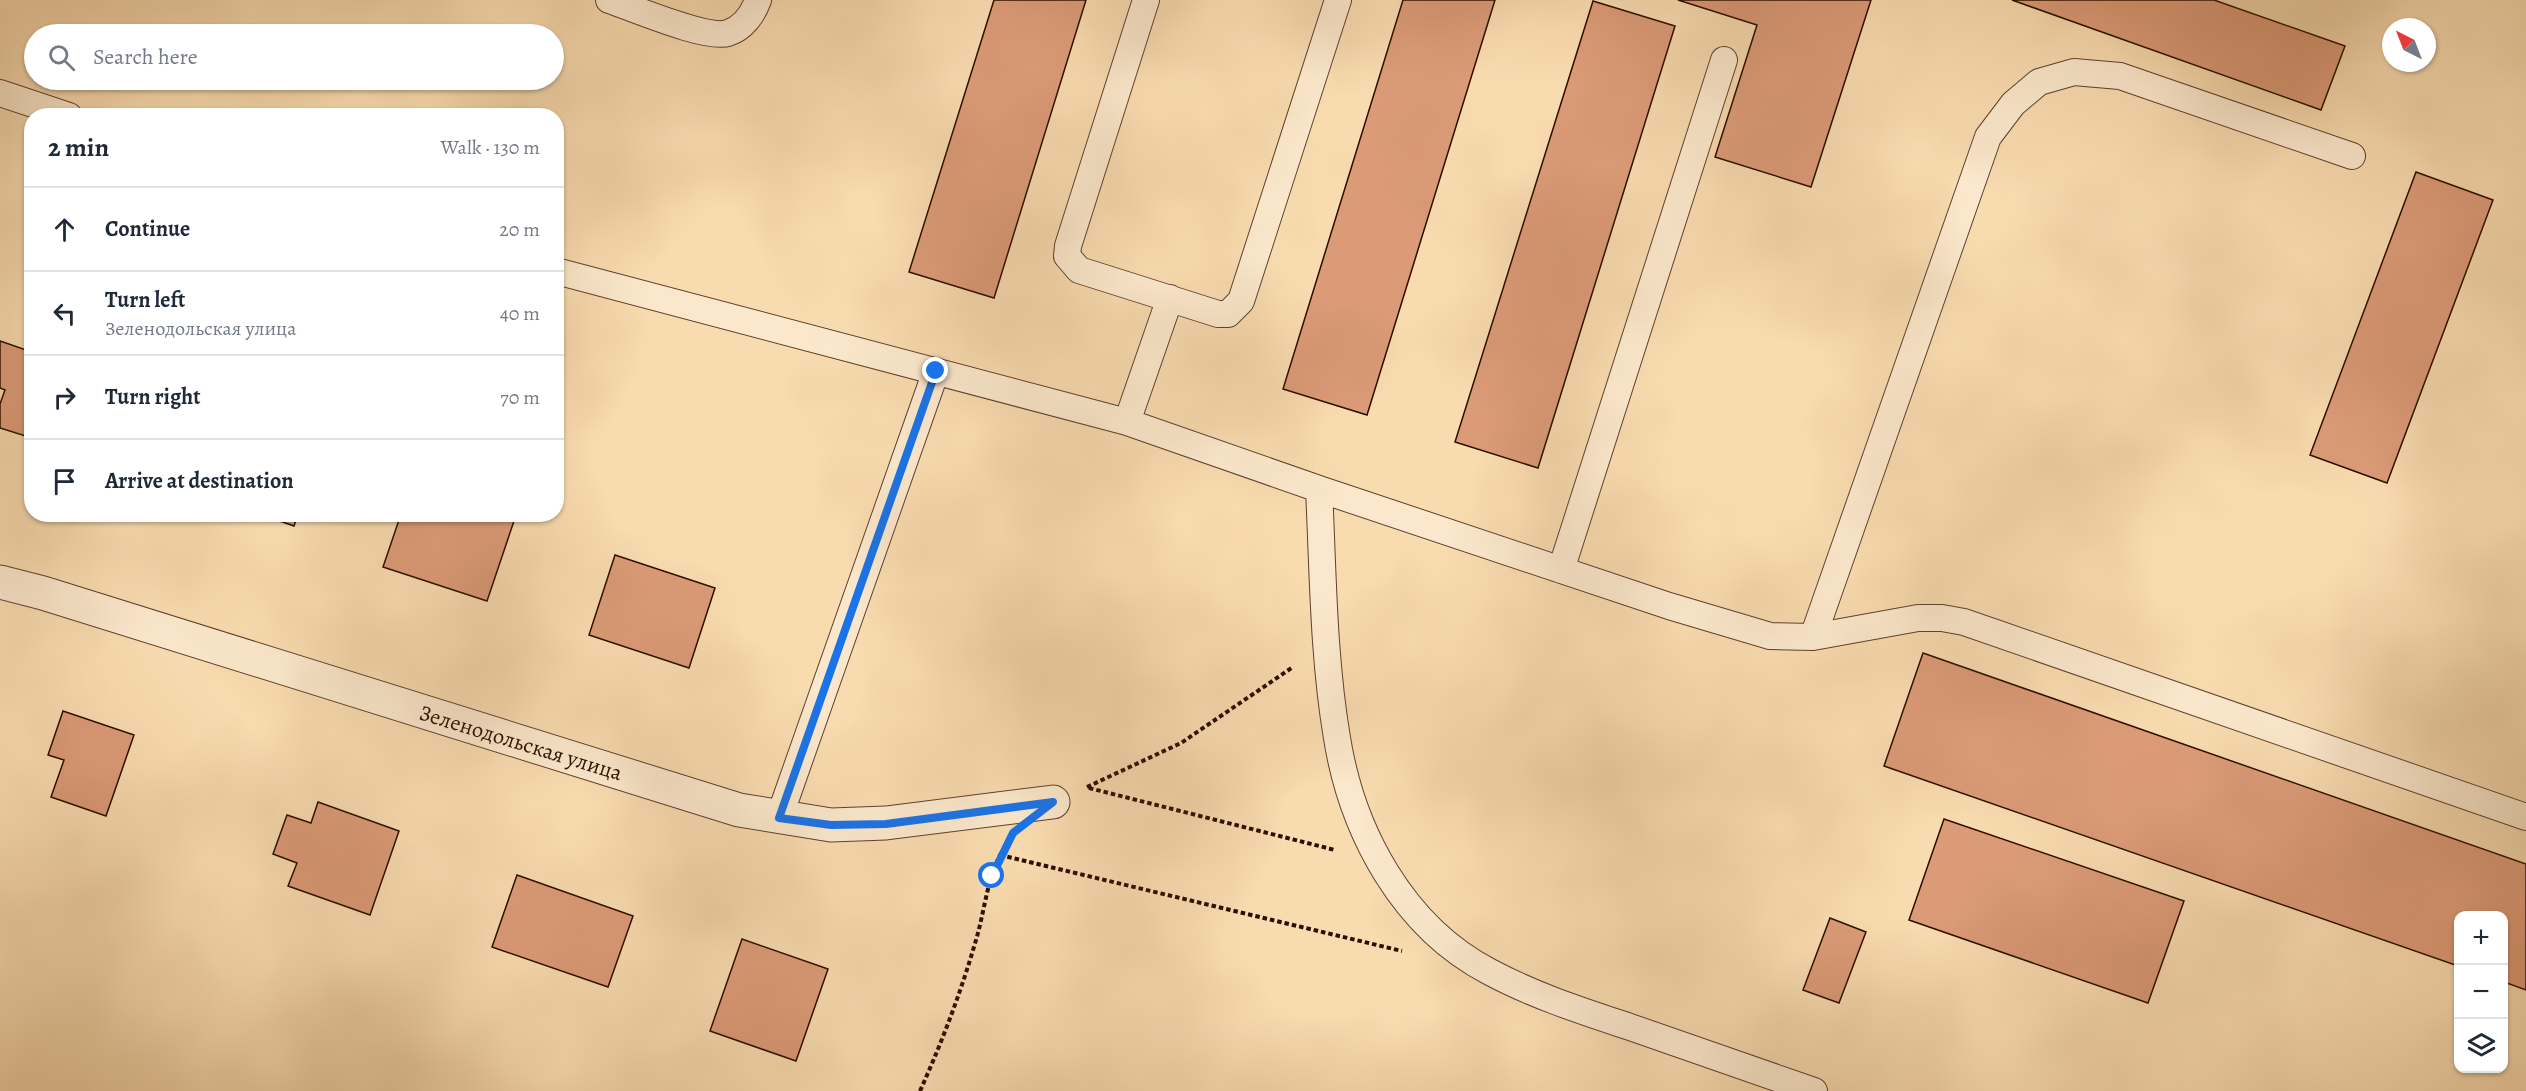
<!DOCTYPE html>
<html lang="en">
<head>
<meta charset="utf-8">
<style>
	body { margin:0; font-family:Alegreya,serif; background:#f2f2f3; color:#1f2937 }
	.controls { position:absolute; right:18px; bottom:18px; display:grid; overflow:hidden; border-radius:12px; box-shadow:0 2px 4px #0004 }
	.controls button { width:54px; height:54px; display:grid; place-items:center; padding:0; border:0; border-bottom:2px solid #e0e1e3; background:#fff; color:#1f2937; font:30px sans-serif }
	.compass { position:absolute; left:2382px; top:18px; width:54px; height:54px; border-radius:50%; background:#fff; box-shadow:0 2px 4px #0004; rotate:318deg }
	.stop { position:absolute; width:18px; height:18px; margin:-14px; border:4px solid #1a73e8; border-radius:50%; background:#fff }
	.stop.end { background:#1a73e8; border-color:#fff; box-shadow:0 2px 6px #0008 }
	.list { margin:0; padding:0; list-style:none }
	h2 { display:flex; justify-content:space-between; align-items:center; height:78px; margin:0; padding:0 24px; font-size:26px }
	h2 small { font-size:20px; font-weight:400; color:#747a83 }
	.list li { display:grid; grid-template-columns:39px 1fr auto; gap:18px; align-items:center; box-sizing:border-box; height:84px; padding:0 24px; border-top:2px solid #e0e1e3 }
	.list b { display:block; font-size:22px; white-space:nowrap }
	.list p { margin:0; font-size:20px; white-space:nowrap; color:#747a83 }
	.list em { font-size:20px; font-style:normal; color:#747a83 }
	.icon { flex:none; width:33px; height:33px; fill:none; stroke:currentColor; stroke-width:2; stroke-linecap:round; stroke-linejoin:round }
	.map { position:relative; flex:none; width:2526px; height:1091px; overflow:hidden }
	.search { position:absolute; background:#fff; box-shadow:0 2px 4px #0004; left:24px; top:24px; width:540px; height:66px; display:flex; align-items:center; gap:15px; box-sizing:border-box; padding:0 21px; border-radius:33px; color:#747a83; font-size:22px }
	.panel { position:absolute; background:#fff; box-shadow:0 2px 4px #0004; left:24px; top:108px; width:540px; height:414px; border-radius:24px }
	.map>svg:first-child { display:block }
</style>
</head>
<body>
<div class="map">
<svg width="2526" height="1091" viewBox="0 0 2526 1091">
	<rect width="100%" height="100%" fill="#f9dbb0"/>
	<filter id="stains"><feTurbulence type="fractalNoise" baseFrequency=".00333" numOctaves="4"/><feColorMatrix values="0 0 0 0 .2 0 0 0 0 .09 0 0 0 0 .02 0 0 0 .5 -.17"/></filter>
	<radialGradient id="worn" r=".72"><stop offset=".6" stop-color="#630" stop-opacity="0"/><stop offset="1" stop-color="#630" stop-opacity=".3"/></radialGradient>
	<path fill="#db9b77" stroke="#2c0d00" stroke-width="1.5" d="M994 0H1086L994 298 909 272Z
		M1403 0H1495L1367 415 1283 389Z
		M1678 0H1871L1811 187 1715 157 1757 25Z
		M2012 0H2214L2345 46 2321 110Z
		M1593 1 1675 26 1538 468 1455 442Z
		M2416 172 2493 200 2387 483 2310 455Z
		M0 341 32 352V438L0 428V404L5 390 0 388Z
		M260 514H298L294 526Z
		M401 514 516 515 487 601 383 567Z
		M615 555 715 588 689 668 589 635Z
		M1923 653 2526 864V990L2504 982V916H2458V966L1884 766Z
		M63 711 134 735 106 816 51 797 64 760 48 755Z
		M318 802 399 831 370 915 288 886 297 863 273 854 287 815 311 823Z
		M1944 819 2184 901 2148 1003 1909 920Z
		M517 875 633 916 608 987 492 947Z
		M1830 918 1866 932 1839 1003 1803 990Z
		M742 939 828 969 796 1061 710 1031Z"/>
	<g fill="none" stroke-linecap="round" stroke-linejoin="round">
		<defs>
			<path id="lane" d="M609 0C633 8 707 40 728 33 743 28 753 14 758 0
				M1146 0 1068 246 1067 256 1079 270 1218 314H1228L1241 301 1338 0
				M0 93 69 116
				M556 271 1127 422 1319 489C1323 571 1323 655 1337 738 1352 832 1403 927 1490 972 1535 996 1582 1011 1630 1027 1691 1048 1753 1070 1814 1091
				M1127 422 1170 298
				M1319 489 1669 606 1770 636 1813 637 1918 618H1942L1964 622 2526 817
				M1561 570 1724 60
				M1813 637 1988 137 2013 104 2039 82 2074 72 2120 76 2352 156
				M779 818 936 371"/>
			<path id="street" d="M0 582 43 593 739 810 831 825 886 823 1053 802"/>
		</defs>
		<use href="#lane" stroke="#5f402c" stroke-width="28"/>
		<use href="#street" stroke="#5f402c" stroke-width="35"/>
		<path stroke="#2c0d00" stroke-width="4" stroke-dasharray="4.5 3" stroke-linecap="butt" d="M1087 787 1181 743 1293 667
			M1089 788 1335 850
			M1000 855 1402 951
			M920 1091C942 1042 961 992 976 940 985 910 987 876 1004 848"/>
		<use href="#lane" stroke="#fbe8cc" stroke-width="26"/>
		<use href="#street" stroke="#fbe8cc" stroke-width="33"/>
	</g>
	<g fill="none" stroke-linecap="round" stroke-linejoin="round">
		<path stroke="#1a73e8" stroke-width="8" d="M936 371 779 818 831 825 886 824 1053 802 1013 833 992 876"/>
	</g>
	<g text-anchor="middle" stroke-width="4.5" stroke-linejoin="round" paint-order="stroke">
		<g font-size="22" fill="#2c0d00" stroke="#fbe8cc">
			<text transform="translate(521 742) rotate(17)" y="8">Зеленодольская улица</text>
		</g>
	</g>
	<rect width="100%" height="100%" filter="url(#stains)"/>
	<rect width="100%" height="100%" fill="url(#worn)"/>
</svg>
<div class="controls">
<button>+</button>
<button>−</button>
<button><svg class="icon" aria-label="layers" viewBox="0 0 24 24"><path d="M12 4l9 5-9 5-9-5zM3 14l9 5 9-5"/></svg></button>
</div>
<svg class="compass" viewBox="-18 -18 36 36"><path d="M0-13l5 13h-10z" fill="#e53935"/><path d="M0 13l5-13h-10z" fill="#747a83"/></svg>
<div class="stop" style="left:992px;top:876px"></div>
<div class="stop end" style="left:936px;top:371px"></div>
<div class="search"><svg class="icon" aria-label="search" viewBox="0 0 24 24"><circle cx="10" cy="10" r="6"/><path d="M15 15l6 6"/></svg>Search here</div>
<section class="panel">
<h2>2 min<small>Walk · 130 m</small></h2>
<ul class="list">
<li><svg class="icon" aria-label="ahead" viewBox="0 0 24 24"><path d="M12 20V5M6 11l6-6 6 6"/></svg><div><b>Continue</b></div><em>20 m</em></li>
<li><svg class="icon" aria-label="left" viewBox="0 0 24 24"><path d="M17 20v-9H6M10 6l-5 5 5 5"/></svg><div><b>Turn left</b><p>Зеленодольская улица</p></div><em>40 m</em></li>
<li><svg class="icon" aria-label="right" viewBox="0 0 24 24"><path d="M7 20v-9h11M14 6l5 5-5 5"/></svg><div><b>Turn right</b></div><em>70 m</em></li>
<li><svg class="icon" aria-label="arrive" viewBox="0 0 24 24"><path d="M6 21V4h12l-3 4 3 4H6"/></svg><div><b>Arrive at destination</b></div></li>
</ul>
</section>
</div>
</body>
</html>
